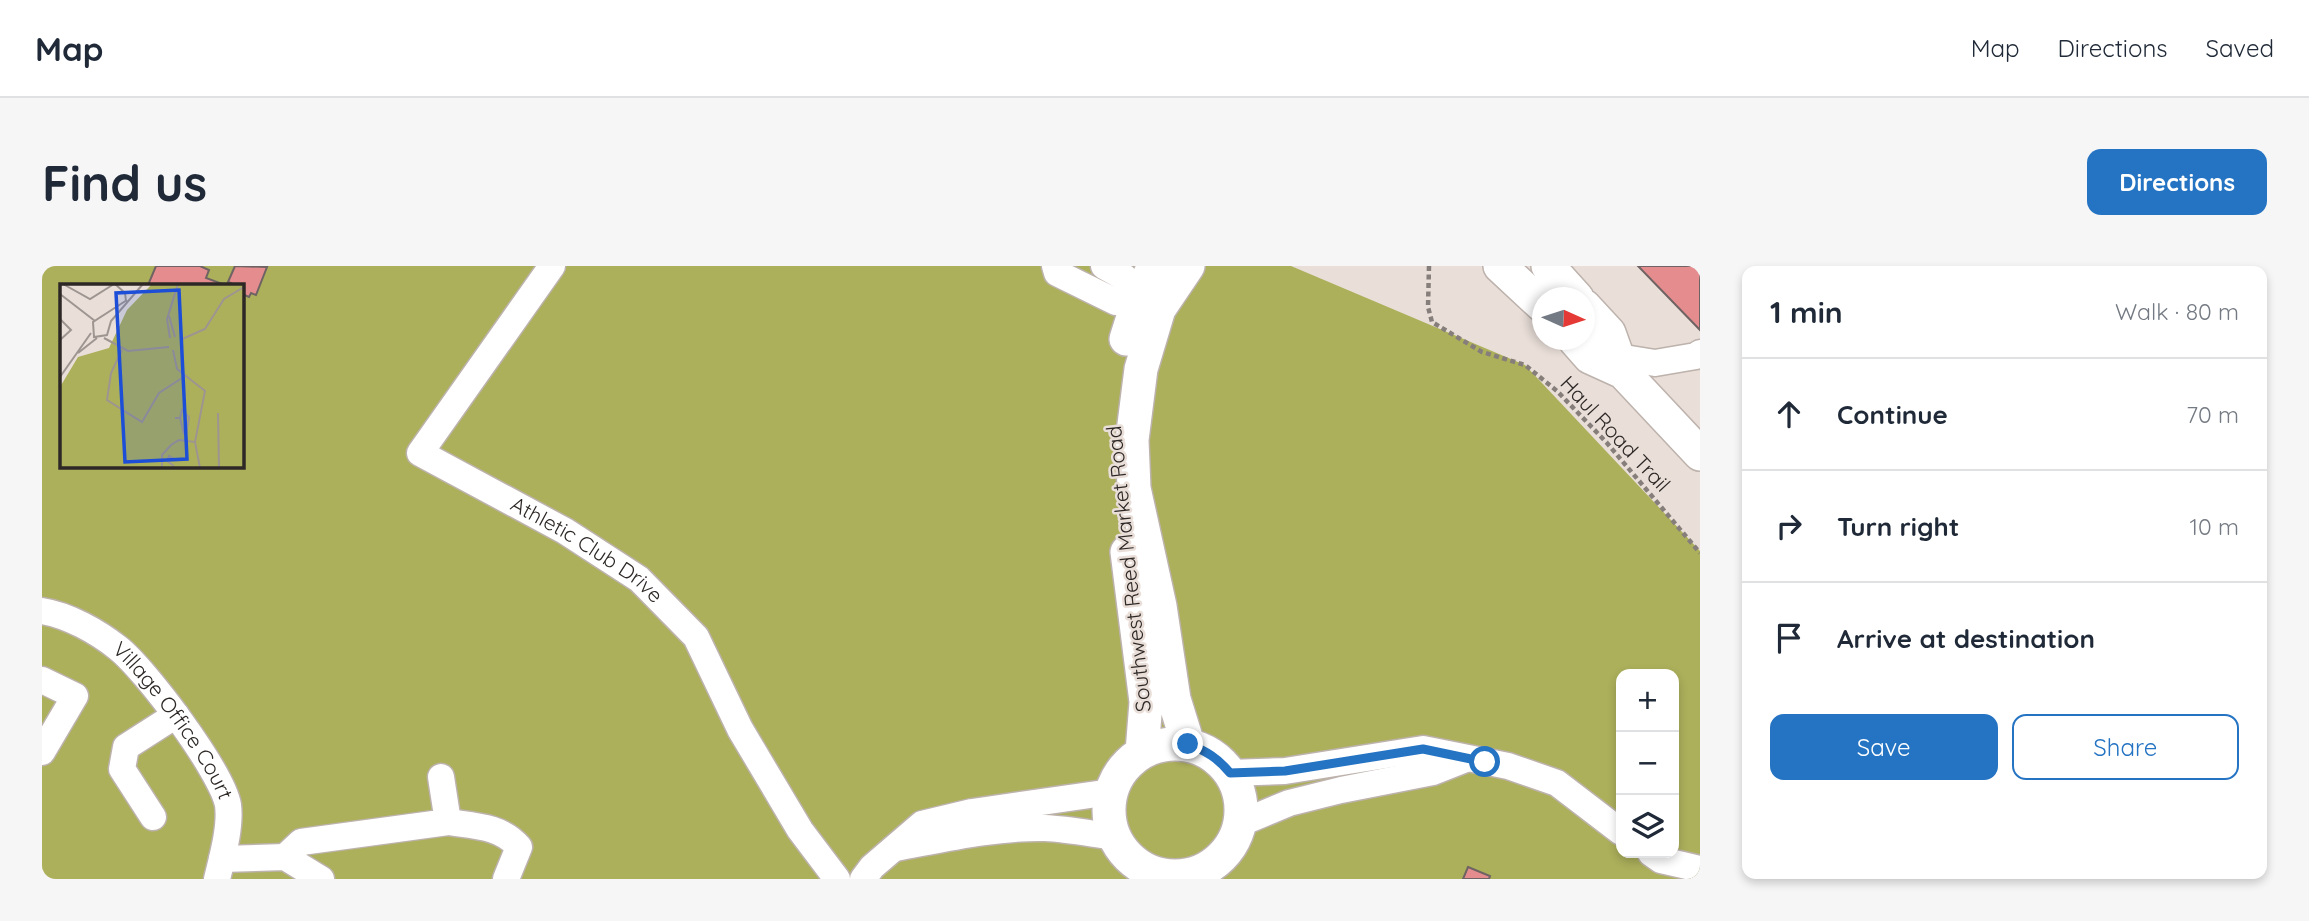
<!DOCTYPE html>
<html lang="en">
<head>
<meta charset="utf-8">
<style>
	body { margin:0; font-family:Quicksand,sans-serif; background:#f6f6f7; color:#1f2937 }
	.controls { position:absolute; right:21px; bottom:21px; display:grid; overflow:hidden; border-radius:14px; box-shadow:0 4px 10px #0003 }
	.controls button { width:63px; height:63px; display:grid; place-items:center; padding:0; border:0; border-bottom:2px solid #e0e1e3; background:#fff; color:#1f2937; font:35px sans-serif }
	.compass { position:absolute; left:1490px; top:21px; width:63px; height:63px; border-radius:50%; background:#fff; box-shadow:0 4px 10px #0003; rotate:93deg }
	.stop { position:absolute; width:21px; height:21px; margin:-16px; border:5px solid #2574c3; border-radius:50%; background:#fff }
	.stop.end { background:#2574c3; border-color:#fff; box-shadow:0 2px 7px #0008 }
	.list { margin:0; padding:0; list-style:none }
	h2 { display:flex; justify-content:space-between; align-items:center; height:91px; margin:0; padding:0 28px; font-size:30px }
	h2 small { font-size:23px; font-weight:400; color:#747a83 }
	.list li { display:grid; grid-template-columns:46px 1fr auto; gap:21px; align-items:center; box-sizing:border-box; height:112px; padding:0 28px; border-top:2px solid #e0e1e3 }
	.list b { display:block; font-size:26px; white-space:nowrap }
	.list em { font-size:23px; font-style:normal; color:#747a83 }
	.actions { display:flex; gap:14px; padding:21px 28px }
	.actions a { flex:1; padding:16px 0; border:2px solid #2574c3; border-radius:14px; text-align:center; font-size:24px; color:#2574c3 }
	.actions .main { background:#2574c3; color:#fff }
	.icon { flex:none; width:38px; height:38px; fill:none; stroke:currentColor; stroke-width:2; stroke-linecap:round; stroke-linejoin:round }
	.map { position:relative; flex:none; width:1658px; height:613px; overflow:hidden; border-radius:14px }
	header { display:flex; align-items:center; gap:42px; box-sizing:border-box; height:98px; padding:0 35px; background:#fff; border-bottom:2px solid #e0e1e3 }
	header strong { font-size:33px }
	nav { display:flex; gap:38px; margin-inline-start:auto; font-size:24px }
	.intro { display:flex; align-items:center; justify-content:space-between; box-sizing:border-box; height:168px; padding:0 42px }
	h1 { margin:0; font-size:49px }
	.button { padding:18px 32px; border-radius:14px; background:#2574c3; color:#fff; font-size:24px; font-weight:700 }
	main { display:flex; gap:42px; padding:0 42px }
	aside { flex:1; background:#fff; border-radius:14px; box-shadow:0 4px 10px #0003 }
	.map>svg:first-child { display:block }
</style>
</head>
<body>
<header>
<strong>Map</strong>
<nav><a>Map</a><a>Directions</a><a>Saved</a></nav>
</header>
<div class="intro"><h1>Find us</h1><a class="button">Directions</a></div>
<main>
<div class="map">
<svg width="1658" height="613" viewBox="0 0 1658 613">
	<rect width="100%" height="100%" fill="#e9ded8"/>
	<path fill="#acb05b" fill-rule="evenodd" d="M0 0H1249L1483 99 1658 285V613H0ZM19 19H200V200H19ZM1579 408H1632V587H1579Z"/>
	<path fill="#e58c8f" stroke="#6f6363" stroke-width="2" d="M114 0H158L167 4 164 12 183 19H106Z
		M193 0 225 1 214 29 209 27 207 31 200 28V19H188L189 17 186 16Z
		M1596 0H1658V64Z
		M1426 601 1448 610 1447 613H1421Z"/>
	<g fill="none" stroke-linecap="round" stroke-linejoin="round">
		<defs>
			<g id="minor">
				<path id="s1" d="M510 0 378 187 523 265 597 313 654 371 698 463 758 564 795 613"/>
				<path d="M1013 0 1015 7 1074 36 1098 29 1082 11 1062 0"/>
				<path d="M1576 91 1613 97 1654 90 1658 87"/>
				<path id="s2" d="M0 345C26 349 56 366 76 382 104 404 180 506 186 539 189 561 180 592 175 613"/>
				<path d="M0 414 33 430 0 486"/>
				<path d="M1188 507 1243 505 1381 483 1466 500 1515 517 1579 566"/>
				<path d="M111 551 80 503 84 481 134 449"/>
				<path d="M406 556C433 560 459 560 477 581L464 613"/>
				<path d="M1199 557 1247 537 1299 524 1391 506 1424 493"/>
				<path d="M853 582C902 573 953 561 1003 562 1026 563 1050 568 1073 571"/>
				<path d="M1609 587 1619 594 1658 603"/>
				<path d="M243 591 259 576 406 556 399 511"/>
				<path d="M180 593 243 591 279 613"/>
				<path d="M821 613 830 601 880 558 930 546 1069 526"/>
			</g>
			<path id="major" d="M1458 0 1500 39
				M1506 0 1535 32
				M1542 40 1567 67 1581 106
				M1084 73 1098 29 1112 0
				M1533 74 1548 91 1581 106 1658 188
				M1085 286 1104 436 1100 486
				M1067 544a66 66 0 1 1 132 0a66 66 0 1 1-132 0Z
				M1146 478 1132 433 1118 340 1092 222 1090 174 1099 103 1117 43 1146 0"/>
		</defs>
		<use href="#minor" stroke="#bdb2ac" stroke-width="29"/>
		<use href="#major" stroke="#bdb2ac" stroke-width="36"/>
		<path stroke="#867e7a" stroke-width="4.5" stroke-dasharray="5 3.5" stroke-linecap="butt" d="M1387 0 1386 41 1390 56 1440 86 1483 99 1515 125 1565 177 1658 287"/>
		<use href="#minor" stroke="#fff" stroke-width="26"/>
		<use href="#major" stroke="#fff" stroke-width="33"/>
	</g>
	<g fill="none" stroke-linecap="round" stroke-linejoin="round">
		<path stroke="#2574c3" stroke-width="9" d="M1146 478C1164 485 1176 492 1188 507L1243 505 1381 483 1443 496"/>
	</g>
	<g text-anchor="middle" stroke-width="5" stroke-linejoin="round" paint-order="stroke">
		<g font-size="21" fill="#2d2826" stroke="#e9ded8">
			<text transform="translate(1573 168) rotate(47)" y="7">Haul Road Trail</text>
			<text dy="7" stroke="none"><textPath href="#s1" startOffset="422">Athletic Club Drive</textPath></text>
			<text transform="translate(1087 303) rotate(-96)" y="7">Southwest Reed Market Road</text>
			<text dy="7" stroke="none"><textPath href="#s2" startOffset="177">Village Office Court</textPath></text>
		</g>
	</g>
	<g transform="translate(18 18)">
		<rect width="184" height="184" fill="#e9ded8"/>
		<path d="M92 0H184V184H0V103L18 73 49 64 67 26Z" fill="#acb05b"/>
		<path fill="none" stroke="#9e9591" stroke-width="2" d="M3 0 30 15 54 0M55 0 65 9 66 17M0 10 35 37M67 16 33 38 34 53 47 51 51 37 83 0M109 32 115 53M0 35 11 46 0 56M44 54 68 67 109 63M110 54 107 35 118 0M120 56 145 45 164 15 184 3M62 66 51 89 47 116 82 138 99 109 125 92M113 66 117 85 145 107 135 158 140 184M18 69 37 54M0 93 31 49M158 129 159 184M115 134H120L124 150M120 134 122 126 129 133 125 156M114 182 107 177 109 172 117 177M102 184V171L111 161 119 156 135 158"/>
		<path fill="#1d4ed8" fill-opacity="0.15" stroke="#1d4ed8" stroke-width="3.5" d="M119 6 127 175 65 178 56 9Z"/>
		<rect width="184" height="184" fill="none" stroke="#2d2826" stroke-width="3.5"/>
	</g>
</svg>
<div class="controls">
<button>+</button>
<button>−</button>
<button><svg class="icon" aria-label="layers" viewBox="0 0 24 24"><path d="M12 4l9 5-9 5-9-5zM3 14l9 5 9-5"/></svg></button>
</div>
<svg class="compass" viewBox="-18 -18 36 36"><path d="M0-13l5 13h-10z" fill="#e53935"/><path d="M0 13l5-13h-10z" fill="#747a83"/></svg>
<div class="stop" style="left:1443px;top:496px"></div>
<div class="stop end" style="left:1146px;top:478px"></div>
</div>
<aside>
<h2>1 min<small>Walk · 80 m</small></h2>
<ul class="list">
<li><svg class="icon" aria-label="ahead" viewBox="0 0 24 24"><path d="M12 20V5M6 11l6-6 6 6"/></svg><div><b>Continue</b></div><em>70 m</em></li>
<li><svg class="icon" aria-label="right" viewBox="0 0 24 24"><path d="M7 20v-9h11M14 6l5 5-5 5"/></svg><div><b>Turn right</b></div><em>10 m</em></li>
<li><svg class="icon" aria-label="arrive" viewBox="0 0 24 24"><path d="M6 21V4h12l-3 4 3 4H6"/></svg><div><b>Arrive at destination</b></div></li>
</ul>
<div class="actions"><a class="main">Save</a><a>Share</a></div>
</aside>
</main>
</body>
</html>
